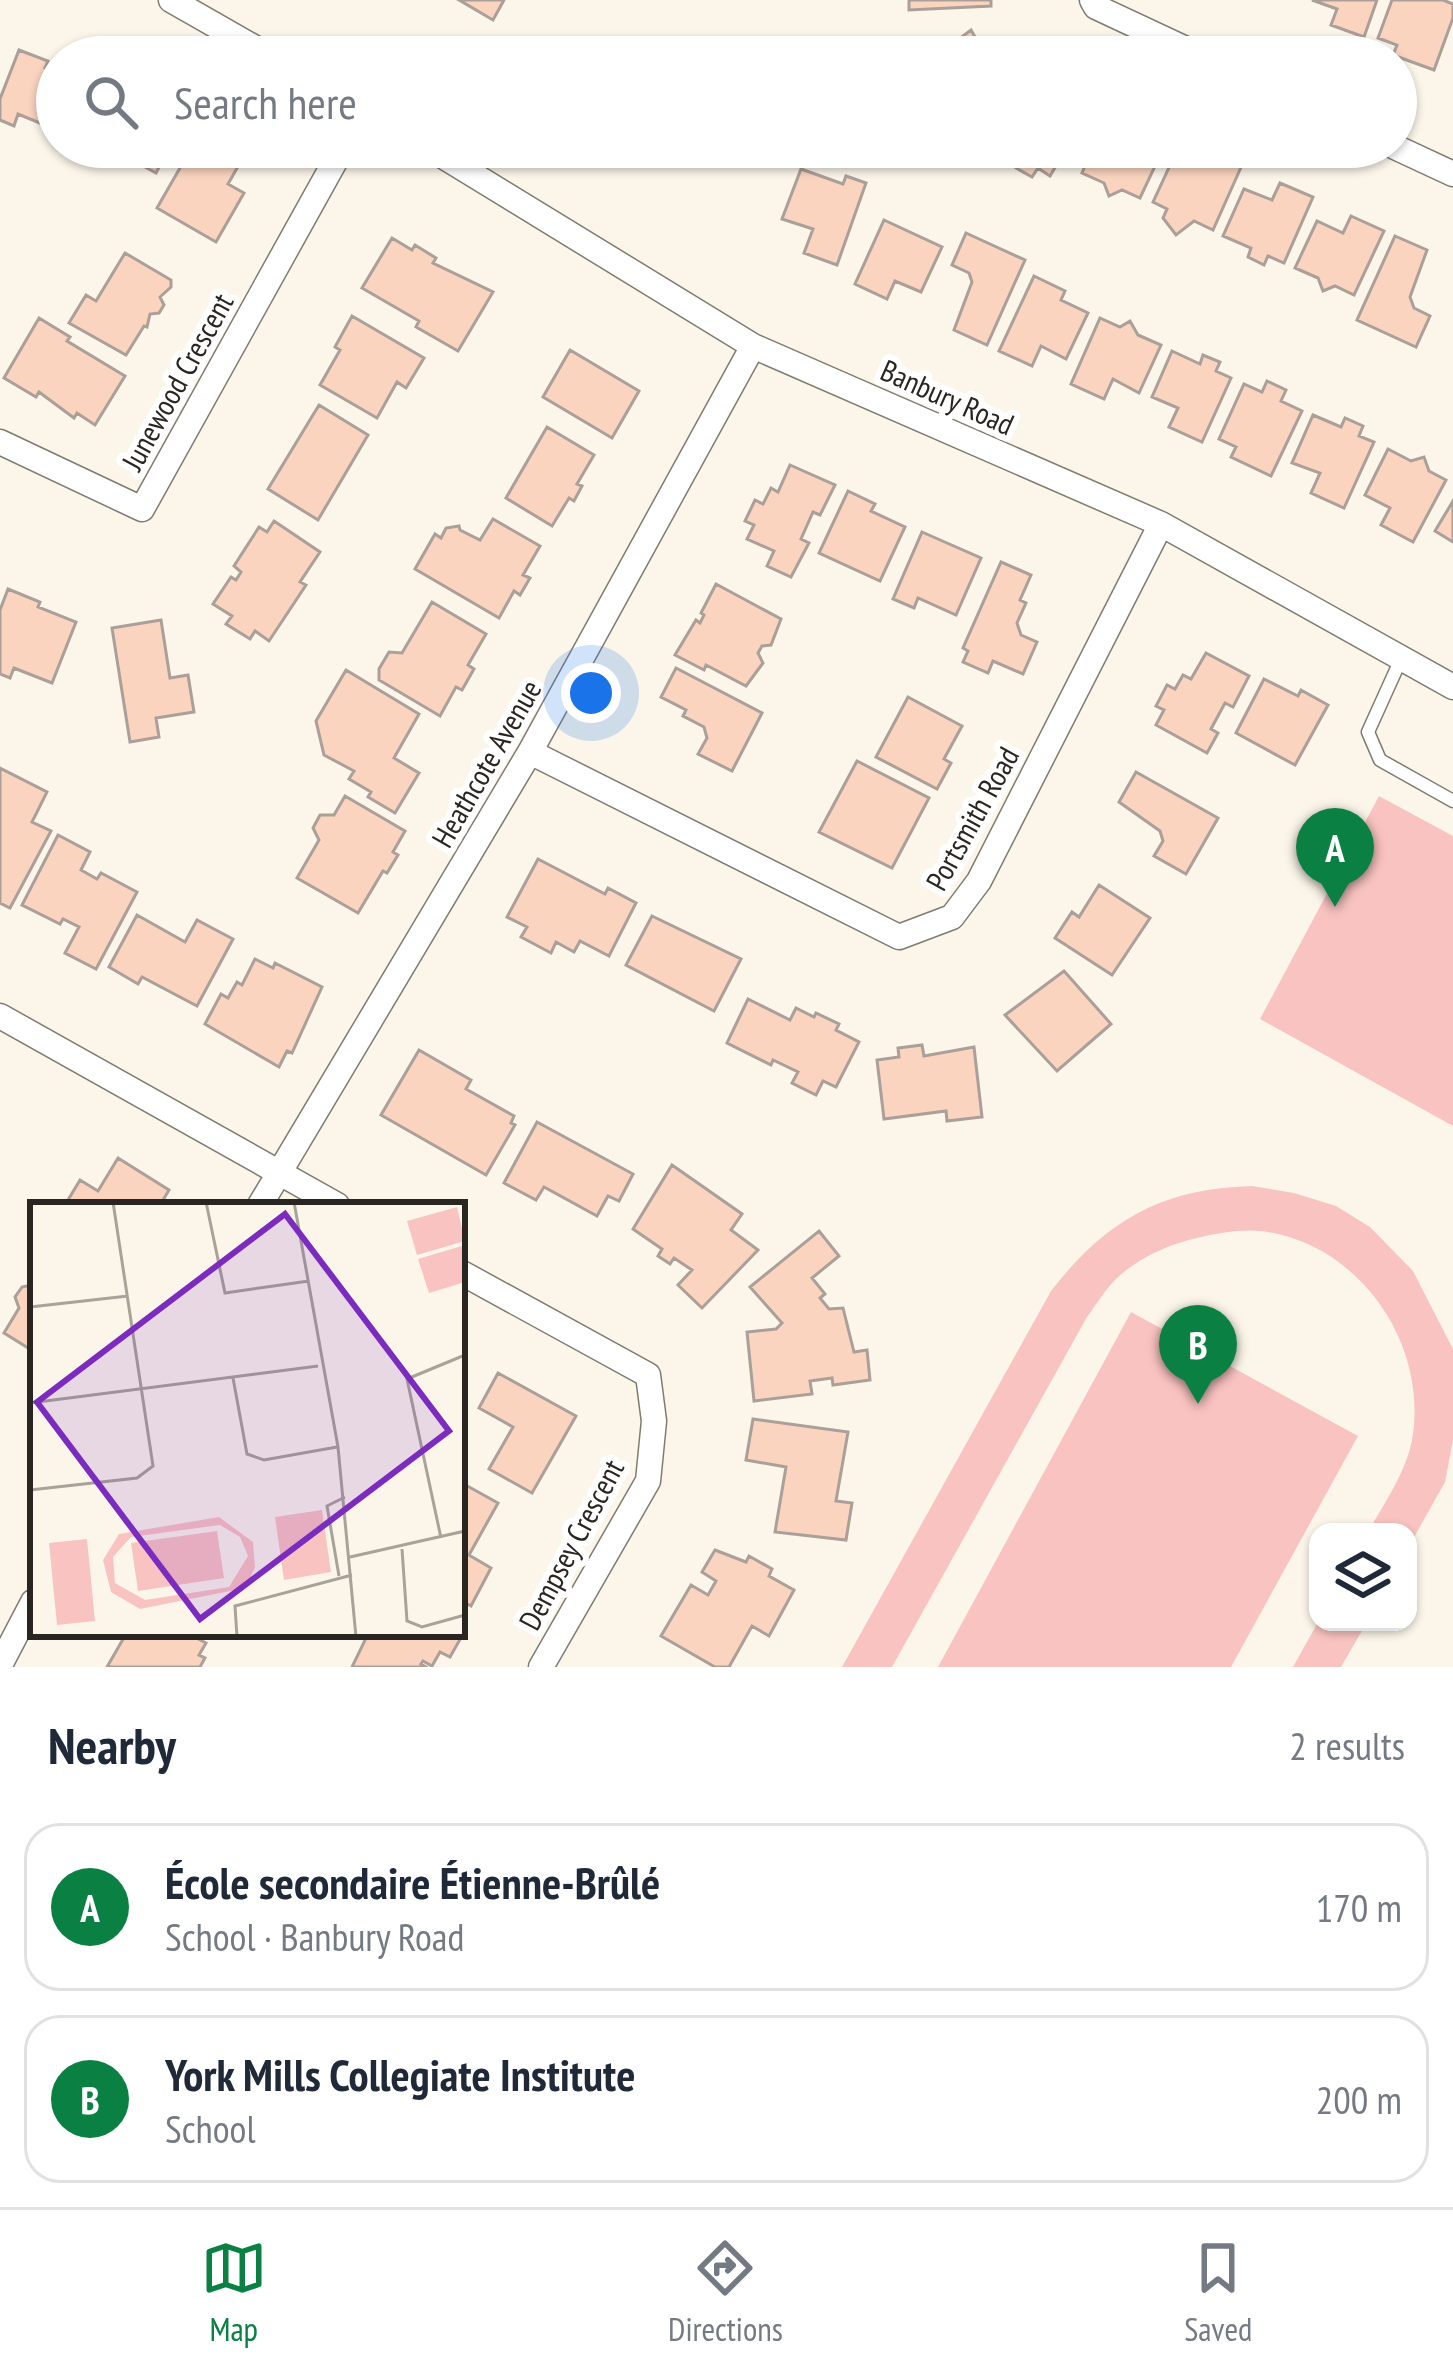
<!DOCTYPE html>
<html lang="en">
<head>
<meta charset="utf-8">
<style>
	body { margin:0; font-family:"PT Sans Narrow",sans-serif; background:#f6f6f7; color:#1f2937 }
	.controls { position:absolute; right:36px; bottom:36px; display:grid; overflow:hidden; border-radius:24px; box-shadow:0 3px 9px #0004 }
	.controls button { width:108px; height:108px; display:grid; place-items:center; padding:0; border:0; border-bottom:3px solid #e0e1e3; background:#fff; color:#1f2937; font:60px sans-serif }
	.you { position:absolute; left:591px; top:693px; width:42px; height:42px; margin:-30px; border:9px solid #fff; border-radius:50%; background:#1a73e8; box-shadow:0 0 0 18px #1a73e833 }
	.badge { display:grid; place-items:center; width:78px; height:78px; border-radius:50%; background:#0b8043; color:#fff; font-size:39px; font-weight:700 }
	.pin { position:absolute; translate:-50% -99px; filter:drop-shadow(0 3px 6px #0008) }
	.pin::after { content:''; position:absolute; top:63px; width:42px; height:36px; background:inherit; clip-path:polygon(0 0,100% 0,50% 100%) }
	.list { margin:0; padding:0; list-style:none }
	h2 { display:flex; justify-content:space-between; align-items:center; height:156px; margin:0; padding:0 48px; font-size:51px }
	h2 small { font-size:39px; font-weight:400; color:#747a83 }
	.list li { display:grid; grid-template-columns:78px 1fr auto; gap:36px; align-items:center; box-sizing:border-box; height:168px; margin:0 24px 24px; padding:0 24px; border:3px solid #e0e1e3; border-radius:36px }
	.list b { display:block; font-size:45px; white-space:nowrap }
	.list p { margin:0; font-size:39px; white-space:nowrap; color:#747a83 }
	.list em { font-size:39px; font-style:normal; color:#747a83 }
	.icon { flex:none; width:66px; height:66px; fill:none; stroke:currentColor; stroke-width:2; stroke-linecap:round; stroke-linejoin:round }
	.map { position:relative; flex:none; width:1453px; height:1667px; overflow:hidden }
	.search { position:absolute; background:#fff; box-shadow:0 3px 9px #0004; left:36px; right:36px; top:36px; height:132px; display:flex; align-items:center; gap:30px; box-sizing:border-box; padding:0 42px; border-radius:66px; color:#747a83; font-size:45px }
	.sheet { height:540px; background:#fff }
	nav { display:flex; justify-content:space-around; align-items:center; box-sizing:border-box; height:168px; border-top:3px solid #e0e1e3; background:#fff; font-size:33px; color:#747a83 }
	nav a { display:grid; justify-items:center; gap:6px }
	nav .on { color:#0b8043 }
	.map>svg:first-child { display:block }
</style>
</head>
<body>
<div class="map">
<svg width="1453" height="1667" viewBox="0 0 1453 1667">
	<rect width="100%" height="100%" fill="#fcf6ea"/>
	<path fill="#f9c3c1" d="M1379 796 1453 836V1126L1260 1019Z
		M1252 1186 1294 1193 1336 1206 1370 1227 1413 1271 1453 1349V1440L1445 1482 1408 1548V1532H1368C1384 1504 1406 1472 1412 1440 1429 1345 1360 1243 1261 1231 1239 1229 1219 1233 1197 1238 1169 1244 1136 1259 1115 1280 1105 1290 1096 1305 1087 1317L892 1667H842L1051 1291C1105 1221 1162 1188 1252 1186Z
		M1131 1312 1358 1436 1231 1667H938Z
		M1318 1622H1367L1341 1667H1293Z"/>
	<path fill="#fad4bf" stroke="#ab9f99" stroke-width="3" d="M459 0H504L493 20Z
		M909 0H991V6L909 10Z
		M1312 0H1377L1364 37 1331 25 1337 9Z
		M1392 0H1443L1453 4V18L1434 70 1393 55 1397 45 1378 38Z
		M971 30 986 56 1005 42 1015 57H935Z
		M19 50 48 61 45 68 57 73V130L18 114 14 126 0 120V99Z
		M108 147H170L156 173Z
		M192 147 248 149 228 184 244 193 216 242 157 208Z
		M1002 147H1067L1050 176 1038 168 1032 177 1016 168 1021 158Z
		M1093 147H1164L1140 198 1122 190 1109 196 1104 183 1082 173Z
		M1200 147 1242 165 1213 230 1194 221 1176 235 1163 218 1167 209 1153 202 1178 148 1195 157Z
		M801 169 843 184 846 176 866 183 837 265 804 253 813 229 782 219Z
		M1280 183 1313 197 1284 263 1268 256 1264 265 1248 257 1251 248 1223 236 1244 189 1272 200Z
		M1351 216 1384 231 1354 295 1335 286 1323 291 1318 278 1295 268 1317 221 1343 233Z
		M884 220 942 247 921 292 895 281 887 299 855 284Z
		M966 233 1025 260 987 345 954 330 972 282 969 273 952 265Z
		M1395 236 1427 250 1410 297 1414 308 1430 316 1416 347 1357 320Z
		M392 238 412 250 415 245 436 258 433 263 493 292 458 351 416 327 419 321 362 288Z
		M125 253 171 280V287L160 297 164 305 159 313 150 314 147 327 144 326 126 355 69 323 86 295 96 301Z
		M1034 276 1065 291 1061 300 1088 313 1066 359 1041 346 1032 366 999 351Z
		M352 316 424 358 406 388 397 382 377 418 320 385 340 350 335 347Z
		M39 318 70 337 67 341 125 376 95 425 77 413 74 418 39 392 36 397 4 378Z
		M1100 318 1120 327 1130 321 1138 335 1161 345 1139 393 1113 379 1104 399 1071 384Z
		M570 350 639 391 612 438 543 397Z
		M1172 351 1200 364 1203 355 1220 362 1216 371 1231 378 1202 442 1169 427 1178 408 1152 397Z
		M1267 381 1286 390 1281 401 1302 411 1271 476 1231 457 1236 447 1219 439 1244 384 1262 392Z
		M319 405 368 435 318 520 268 489Z
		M1313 415 1341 427 1345 418 1363 426 1359 436 1374 442 1344 508 1311 493 1320 473 1292 463Z
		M547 427 594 455 577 484 582 486 574 501 569 498 552 526 506 498Z
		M1388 449 1411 461 1424 457 1429 471 1446 480 1413 542 1381 525 1390 508 1365 495Z
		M790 465 835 485 820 515 813 512 801 539 809 543 791 577 767 566 774 551 747 539 754 525 745 521 755 500 763 504 771 488 778 492Z
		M848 491 875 504 871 511 905 527 880 581 819 553Z
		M1453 501V542L1435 531Z
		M493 519 540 546 523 575 530 578 520 595 514 591 499 618 415 569 435 534 441 538 446 528 459 526 460 530 480 540Z
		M274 521 320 552 300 582 306 585 269 641 255 631 250 639 226 624 232 616 213 604 231 577 236 580 241 572 234 566 259 527 267 532Z
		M922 532 981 558 956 615 918 598 914 608 893 599Z
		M1001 562 1031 575 1020 600 1026 603 1017 623 1021 635 1037 642 1023 674 993 661 988 673 963 662 968 651 963 648Z
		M716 584 781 619 771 645 762 646 758 653 763 663 746 686 706 665 704 670 675 655 696 620 700 623 704 615 701 613Z
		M8 589 40 602 38 607 76 622 52 683 14 668 10 678 0 674V610Z
		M432 602 486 634 468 665 474 669 462 690 456 687 440 716 379 680V669L389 652 402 653Z
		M161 620 170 678 188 675 194 712 156 718 159 737 130 742 112 628Z
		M1206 653 1249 676 1233 707 1225 703 1211 729 1218 733 1207 753 1156 725 1164 710 1156 706 1167 685 1175 689 1183 675 1191 679Z
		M676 668 762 713 732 771 698 754 707 738 704 727 683 716 686 710 661 697Z
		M346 670 419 714 394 758 419 773 395 813 368 797 371 792 349 779 354 771 324 755 316 721Z
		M1264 679 1298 696 1301 690 1328 705 1295 765 1236 733Z
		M908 697 962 726 944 759 951 763 937 789 876 757Z
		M857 761 929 798 892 868 819 832Z
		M0 768 47 792 32 822 51 831 10 908 0 903Z
		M1136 772 1218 818 1186 874 1154 856 1163 841 1160 831 1119 802Z
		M345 796 405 831 393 852 398 855 387 873 383 871 358 913 297 878 319 840 313 828 320 815H334Z
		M58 835 90 852 81 870 97 879 101 873 137 892 96 969 65 953 79 927 63 919 60 924 22 905Z
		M538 859 605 894 608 888 636 903 609 956 580 941 574 952 556 942 551 953 521 937 527 927 507 917Z
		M1099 885 1150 918 1112 975 1055 938 1072 912 1079 917Z
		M137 915 185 942 197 920 233 939 197 1006 142 977 138 984 109 967Z
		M652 916 741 959 714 1011 626 965Z
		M255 959 273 968 275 963 322 987 292 1053 287 1051 279 1067 205 1024 221 994 228 998 237 982 242 985Z
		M1064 971 1111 1024 1057 1071 1005 1015Z
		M748 999 790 1020 796 1008 814 1017 816 1013 839 1024 836 1030 859 1042 836 1087 823 1081 816 1095 792 1083 798 1072 773 1060 771 1065 727 1043Z
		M922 1045 924 1056 974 1047 982 1117 947 1121 946 1111 884 1119 877 1060 899 1057 898 1048Z
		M419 1050 471 1080 466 1089 514 1116 511 1123 515 1125 486 1175 381 1115Z
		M537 1122 633 1174 619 1201 608 1196 597 1216 544 1187 536 1200 504 1183Z
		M118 1158 169 1190 160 1205H65L80 1180 98 1191Z
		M672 1165 742 1214 731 1230 758 1250 702 1308 678 1285 692 1270 674 1258 670 1264 658 1256 662 1249 633 1229Z
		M819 1231 839 1256 812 1278 825 1294 820 1298 829 1309 843 1308 854 1352 867 1350 870 1380 833 1385 832 1378 810 1381 812 1394 754 1401 747 1332 776 1329 782 1323 750 1287Z
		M31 1285 33 1286V1351L4 1333 19 1308 15 1297 22 1287Z
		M498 1373 576 1416 532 1493 489 1469 513 1427 479 1408Z
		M753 1419 848 1432 836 1501 852 1503 846 1540 775 1532 786 1467 746 1460Z
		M462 1483 498 1503 469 1555 491 1568 471 1606 462 1601Z
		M715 1550 746 1562 749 1556 772 1569 769 1576 794 1590 769 1636 752 1626 729 1667H715L661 1636 691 1585 708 1595 716 1581 702 1572Z
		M126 1634H189L206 1643 199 1655 205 1658 200 1667H107Z
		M368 1634H458L462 1636 450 1657 440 1652 432 1666 423 1661 421 1664 426 1667H352Z"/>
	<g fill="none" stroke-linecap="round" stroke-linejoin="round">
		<defs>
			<path id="service" d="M1401 659 1368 732 1380 760 1453 801"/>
			<path id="minor" d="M171 0 271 57
				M1092 0 1096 7 1203 57
				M428 147 753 346 1161 524 1453 687
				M1395 147 1453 174
				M0 442 142 509 343 147
				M530 752 899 937 952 917 979 881 1161 524
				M0 1016 337 1205
				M260 1205 530 752 753 346
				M462 1273 648 1375 654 1421 648 1481 541 1667
				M0 1665 33 1602"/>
		</defs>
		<use href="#service" stroke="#807b71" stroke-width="15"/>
		<use href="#minor" stroke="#807b71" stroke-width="27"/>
		<use href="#service" stroke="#fff" stroke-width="12"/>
		<use href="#minor" stroke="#fff" stroke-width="24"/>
	</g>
	<g text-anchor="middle" stroke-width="12" stroke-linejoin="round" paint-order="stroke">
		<g font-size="30" fill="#292622" stroke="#fff">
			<text transform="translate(178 382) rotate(-61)" y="10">Junewood Crescent</text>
			<text transform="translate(947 398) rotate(24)" y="10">Banbury Road</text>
			<text transform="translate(487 764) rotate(-60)" y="10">Heathcote Avenue</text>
			<text transform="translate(973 819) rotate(-61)" y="10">Portsmith Road</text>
			<text transform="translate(572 1545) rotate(-62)" y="10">Dempsey Crescent</text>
		</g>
	</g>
	<g transform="translate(30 1202)">
		<rect width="435" height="435" fill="#fcf6ea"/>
		<path d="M427 5 435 39 387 53 377 19ZM435 43V80L399 91 388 57ZM292 308 301 370 254 378 245 315ZM189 315 223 340 225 366 215 386 110 407 81 390 73 358 89 332ZM190 323 210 335 218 354 199 385 115 398 85 381 83 355 101 335ZM187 329 194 376 108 389 101 341ZM57 337 65 419 27 423 19 341Z" fill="#f9c3c1" fill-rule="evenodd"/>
		<path fill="none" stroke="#a8a39a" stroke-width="3" d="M176 0 195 91 279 79M264 0 308 245 326 435M0 105 98 94M203 176 217 252 234 258 307 245M0 201 288 164M0 288 107 276 123 264 83 0M411 336 377 177 435 153M372 347 377 419 392 425 435 413M320 355 435 329M309 374 297 304 315 295M207 435 205 404 322 373"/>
		<path fill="#7b2cbf" fill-opacity="0.15" stroke="#7b2cbf" stroke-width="6" d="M255 12 419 229 170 417 7 200Z"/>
		<rect width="435" height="435" fill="none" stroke="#292622" stroke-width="6"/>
	</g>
</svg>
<div class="controls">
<button><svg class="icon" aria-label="layers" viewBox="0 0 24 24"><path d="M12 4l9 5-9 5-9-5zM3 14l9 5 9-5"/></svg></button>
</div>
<div class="you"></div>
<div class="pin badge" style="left:1335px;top:907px">A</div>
<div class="pin badge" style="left:1198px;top:1404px">B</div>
<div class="search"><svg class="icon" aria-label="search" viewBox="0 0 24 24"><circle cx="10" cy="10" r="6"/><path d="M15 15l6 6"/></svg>Search here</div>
</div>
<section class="sheet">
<h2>Nearby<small>2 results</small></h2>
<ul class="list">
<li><span class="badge">A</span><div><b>École secondaire Étienne-Brûlé</b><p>School · Banbury Road</p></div><em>170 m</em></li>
<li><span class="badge">B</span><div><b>York Mills Collegiate Institute</b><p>School</p></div><em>200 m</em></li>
</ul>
</section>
<nav>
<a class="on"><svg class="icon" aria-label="map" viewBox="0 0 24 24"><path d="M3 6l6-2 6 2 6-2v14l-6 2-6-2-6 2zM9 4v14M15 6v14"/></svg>Map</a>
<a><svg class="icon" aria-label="directions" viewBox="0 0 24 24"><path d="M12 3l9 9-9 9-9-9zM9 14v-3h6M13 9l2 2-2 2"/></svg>Directions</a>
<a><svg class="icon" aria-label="saved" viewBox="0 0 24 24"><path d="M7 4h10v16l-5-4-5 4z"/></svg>Saved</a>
</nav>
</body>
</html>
